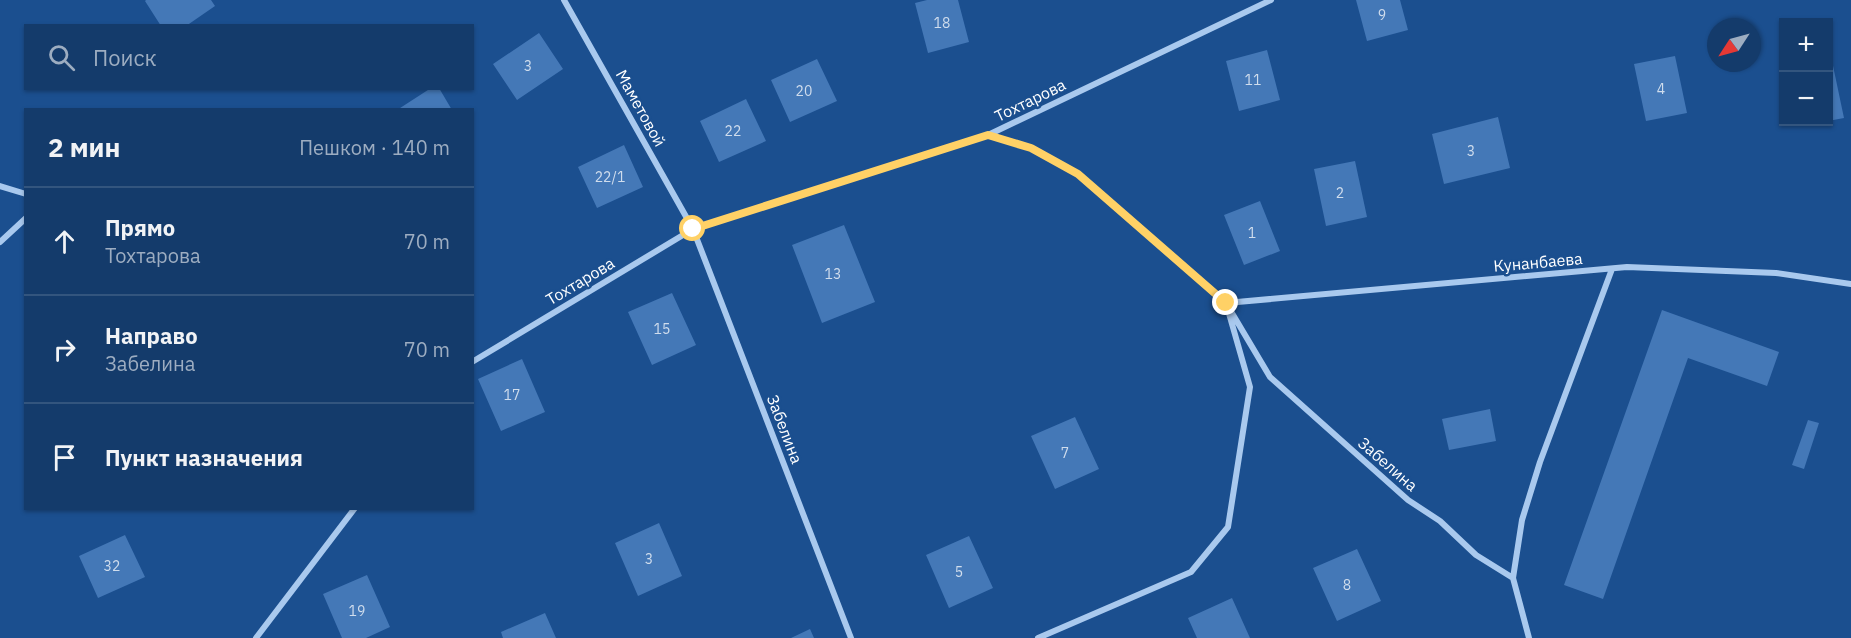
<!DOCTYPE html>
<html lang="ru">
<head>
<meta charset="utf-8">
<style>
	body { margin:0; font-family:"IBM Plex Sans",sans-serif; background:#1d4271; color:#f1f3f6 }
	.controls { position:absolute; right:18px; top:18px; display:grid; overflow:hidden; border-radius:0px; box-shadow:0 2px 4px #0004 }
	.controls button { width:54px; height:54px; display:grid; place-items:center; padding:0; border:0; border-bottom:2px solid #33557e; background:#143b6b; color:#f1f3f6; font:30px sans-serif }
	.compass { position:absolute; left:1707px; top:18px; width:54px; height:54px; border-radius:50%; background:#143b6b; box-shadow:0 2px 4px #0004; rotate:234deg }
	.stop { position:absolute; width:18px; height:18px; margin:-14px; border:4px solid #ffd166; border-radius:50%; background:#fff }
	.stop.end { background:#ffd166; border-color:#fff; box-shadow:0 2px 6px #0008 }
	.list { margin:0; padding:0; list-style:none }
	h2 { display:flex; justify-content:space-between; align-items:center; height:78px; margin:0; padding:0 24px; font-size:26px }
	h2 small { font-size:20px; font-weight:400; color:#9dadc1 }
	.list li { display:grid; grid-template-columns:39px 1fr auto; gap:18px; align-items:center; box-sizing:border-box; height:108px; padding:0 24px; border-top:2px solid #33557e }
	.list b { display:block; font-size:22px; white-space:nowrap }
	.list p { margin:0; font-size:20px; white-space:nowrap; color:#9dadc1 }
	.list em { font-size:20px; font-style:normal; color:#9dadc1 }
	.icon { flex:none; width:33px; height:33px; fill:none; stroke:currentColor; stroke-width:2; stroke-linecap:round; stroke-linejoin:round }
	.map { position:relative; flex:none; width:1851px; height:638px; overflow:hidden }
	.search { position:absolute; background:#143b6b; box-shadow:0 2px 4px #0004; left:24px; top:24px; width:450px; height:66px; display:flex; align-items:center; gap:15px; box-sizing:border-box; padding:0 21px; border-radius:0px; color:#9dadc1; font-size:22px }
	.panel { position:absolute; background:#143b6b; box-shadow:0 2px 4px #0004; left:24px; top:108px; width:450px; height:402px; border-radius:0px }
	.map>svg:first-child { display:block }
</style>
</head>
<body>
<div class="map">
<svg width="1851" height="638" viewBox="0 0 1851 638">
	<rect width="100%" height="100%" fill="#1b4f8f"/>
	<path fill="#4478b7" d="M146 0H211L215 6 186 26H161L145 1Z
		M927 0H958L969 42 928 53 915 3Z
		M1356 0H1400L1408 30 1367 41Z
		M539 33 563 69 517 100 493 64Z
		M1267 50 1280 100 1239 111 1226 61Z
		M1675 56 1687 113 1646 121 1634 64Z
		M817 59 837 101 790 122 771 80Z
		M1832 61 1844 118 1828 121V62Z
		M431 88H439L452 110H397Z
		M746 99 766 141 719 162 700 121Z
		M1498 117 1510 168 1444 184 1432 134Z
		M1802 122H1822V123L1803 126Z
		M624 145 643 187 597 208 578 167Z
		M1355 161 1367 217 1326 226 1314 169Z
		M1260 201 1280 251 1244 265 1224 215Z
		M844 225 875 302 822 323 792 245Z
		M672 293 696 345 652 365 628 312Z
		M1662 310 1779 352 1767 386 1688 358 1603 599 1564 585Z
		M522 359 545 412 501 431 478 379Z
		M1490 409 1496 441 1449 450 1442 419Z
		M1075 417 1099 469 1055 489 1031 436Z
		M1808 420 1819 423 1804 469 1792 465Z
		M659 523 682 576 638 596 615 543Z
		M125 535 145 577 98 598 79 556Z
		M969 536 993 588 949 608 926 555Z
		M1357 549 1381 601 1337 621 1313 568Z
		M367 575 390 627 366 638H342L323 594Z
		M1232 598 1250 638H1197L1188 618Z
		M545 613 556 638H503L501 632Z
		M810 629 814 638H791Z"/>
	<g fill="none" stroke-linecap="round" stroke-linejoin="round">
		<path stroke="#a9c9ee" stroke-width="6" d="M564 0 693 229 851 638
			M988 135 1031 148 1078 174 1226 303 1270 377 1408 500 1440 521 1476 555 1513 578 1529 638
			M0 186 26 194
			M0 242 26 218
			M472 362 693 229 988 135 1271 0
			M1513 578 1522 520 1540 462 1612 269
			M256 638 355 508
			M1038 638 1191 572 1228 527 1250 387 1226 303 1627 267 1776 273 1851 284"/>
	</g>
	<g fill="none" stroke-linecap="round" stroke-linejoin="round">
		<path stroke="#ffd166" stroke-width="8" d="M693 229 988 135 1031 148 1078 174 1226 303"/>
	</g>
	<g text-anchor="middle" stroke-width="5" stroke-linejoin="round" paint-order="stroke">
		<g font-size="14" fill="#d0dded">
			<text x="1382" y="20">9</text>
			<text x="942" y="28">18</text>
			<text x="528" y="71">3</text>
			<text x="1253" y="85">11</text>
			<text x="1661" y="94">4</text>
			<text x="804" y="96">20</text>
			<text x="733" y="136">22</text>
			<text x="1471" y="156">3</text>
			<text x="610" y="182">22/1</text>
			<text x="1340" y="198">2</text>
			<text x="1252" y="238">1</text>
			<text x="833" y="279">13</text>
			<text x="662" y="334">15</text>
			<text x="512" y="400">17</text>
			<text x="1065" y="458">7</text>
			<text x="649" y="564">3</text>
			<text x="112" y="571">32</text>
			<text x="959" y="577">5</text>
			<text x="1347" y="590">8</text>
			<text x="357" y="616">19</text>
		</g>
		<g font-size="16" fill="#fff" stroke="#1b4f8f">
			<text transform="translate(1030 100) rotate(-26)" y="6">Тохтарова</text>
			<text transform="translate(641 108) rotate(61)" y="6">Маметовой</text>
			<text transform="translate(1538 262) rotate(-5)" y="6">Кунанбаева</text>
			<text transform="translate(580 281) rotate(-31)" y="6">Тохтарова</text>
			<text transform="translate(785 429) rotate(69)" y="6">Забелина</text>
			<text transform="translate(1388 464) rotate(41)" y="6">Забелина</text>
		</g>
	</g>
</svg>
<div class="controls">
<button>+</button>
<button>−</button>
</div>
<svg class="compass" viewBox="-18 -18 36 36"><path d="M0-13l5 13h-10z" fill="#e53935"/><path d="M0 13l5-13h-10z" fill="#9dadc1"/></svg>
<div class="stop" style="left:693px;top:229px"></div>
<div class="stop end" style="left:1226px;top:303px"></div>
<div class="search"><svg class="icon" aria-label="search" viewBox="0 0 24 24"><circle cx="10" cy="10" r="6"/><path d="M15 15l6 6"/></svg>Поиск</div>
<section class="panel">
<h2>2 мин<small>Пешком · 140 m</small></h2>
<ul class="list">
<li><svg class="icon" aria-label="ahead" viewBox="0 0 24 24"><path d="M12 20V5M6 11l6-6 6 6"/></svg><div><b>Прямо</b><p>Тохтарова</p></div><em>70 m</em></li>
<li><svg class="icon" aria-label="right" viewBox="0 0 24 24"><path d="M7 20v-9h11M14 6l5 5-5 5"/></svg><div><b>Направо</b><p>Забелина</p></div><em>70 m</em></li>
<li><svg class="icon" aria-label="arrive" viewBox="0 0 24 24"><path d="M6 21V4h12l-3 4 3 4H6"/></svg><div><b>Пункт назначения</b></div></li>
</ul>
</section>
</div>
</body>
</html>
